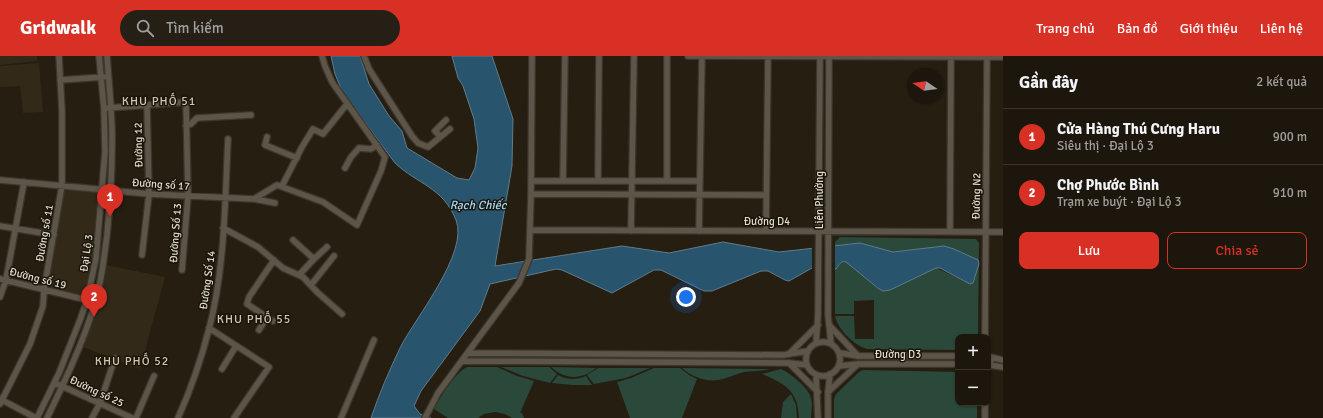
<!DOCTYPE html>
<html lang="vi">
<head>
<meta charset="utf-8">
<style>
	body { margin:0; font-family:Signika,sans-serif; background:#251f16; color:#f1f3f6 }
	.controls { position:absolute; right:12px; bottom:12px; display:grid; overflow:hidden; border-radius:8px; box-shadow:0 1px 3px #0004 }
	.controls button { width:36px; height:36px; display:grid; place-items:center; padding:0; border:0; border-bottom:1px solid #3a352e; background:#1c160d; color:#f1f3f6; font:20px sans-serif }
	.compass { position:absolute; left:907px; top:12px; width:36px; height:36px; border-radius:50%; background:#1c160d; box-shadow:0 1px 3px #0004; rotate:283deg }
	.you { position:absolute; left:686px; top:241px; width:14px; height:14px; margin:-10px; border:3px solid #fff; border-radius:50%; background:#1a73e8; box-shadow:0 0 0 6px #1a73e833 }
	.badge { display:grid; place-items:center; width:26px; height:26px; border-radius:50%; background:#d93025; color:#fff; font-size:13px; font-weight:700 }
	.pin { position:absolute; translate:-50% -33px; filter:drop-shadow(0 1px 2px #0008) }
	.pin::after { content:''; position:absolute; top:21px; width:14px; height:12px; background:inherit; clip-path:polygon(0 0,100% 0,50% 100%) }
	.list { margin:0; padding:0; list-style:none }
	h2 { display:flex; justify-content:space-between; align-items:center; height:52px; margin:0; padding:0 16px; font-size:17px }
	h2 small { font-size:13px; font-weight:400; color:#a09f9d }
	.list li { display:grid; grid-template-columns:26px 1fr auto; gap:12px; align-items:center; box-sizing:border-box; height:56px; padding:0 16px; border-top:1px solid #3a352e }
	.list b { display:block; font-size:15px; white-space:nowrap }
	.list p { margin:0; font-size:13px; white-space:nowrap; color:#a09f9d }
	.list em { font-size:13px; font-style:normal; color:#a09f9d }
	.actions { display:flex; gap:8px; padding:12px 16px }
	.actions a { flex:1; padding:9px 0; border:1px solid #d93025; border-radius:8px; text-align:center; font-size:14px; color:#d93025 }
	.actions .main { background:#d93025; color:#fff }
	.icon { flex:none; width:22px; height:22px; fill:none; stroke:currentColor; stroke-width:2; stroke-linecap:round; stroke-linejoin:round }
	.map { position:relative; flex:none; width:1003px; height:362px; overflow:hidden }
	header { display:flex; align-items:center; gap:24px; box-sizing:border-box; height:56px; padding:0 20px; background:#d93025; color:#fff }
	header strong { font-size:19px }
	nav { display:flex; gap:22px; margin-inline-start:auto; font-size:14px }
	.search { width:280px; height:36px; background:#251f16; display:flex; align-items:center; gap:10px; box-sizing:border-box; padding:0 14px; border-radius:22px; color:#a09f9d; font-size:15px }
	main { display:flex }
	aside { flex:1; background:#1c160d }
	.map>svg:first-child { display:block }
</style>
</head>
<body>
<header>
<strong>Gridwalk</strong>
<div class="search"><svg class="icon" aria-label="search" viewBox="0 0 24 24"><circle cx="10" cy="10" r="6"/><path d="M15 15l6 6"/></svg>Tìm kiếm</div>
<nav><a>Trang chủ</a><a>Bản đồ</a><a>Giới thiệu</a><a>Liên hệ</a></nav>
</header>
<main>
<div class="map">
<svg width="1003" height="362" viewBox="0 0 1003 362">
	<rect width="100%" height="100%" fill="#251e11"/>
	<path fill="#322919" d="M0 0H37V5L0 9Z
		M39 7 43 56 23 57 20 30 0 31V10Z
		M64 132 98 134 92 200 84 240 47 230Z
		M106 209 165 221 140 313 83 291 103 239Z"/>
	<path fill="#2a493a" d="M840 181 976 183 979 187 978 281H958V294L867 293C854 289 838 274 835 260H854L855 283H874V244L854 245V258H835V212L841 206H846L879 233 885 235 890 234 936 212 972 228 978 205 976 203 954 193 944 190 891 196 862 188 835 190V186Z
		M467 311H497L517 320 534 325 520 357H522L524 362H512L505 358 495 356 484 358 478 362H448L434 353C440 341 455 317 467 311Z
		M501 311H549L557 318 550 327 523 320Z
		M551 311 596 312C582 324 565 324 551 311Z
		M598 312H650L626 322 594 328 587 319Z
		M654 312H680L689 319 697 323 682 362H630L617 326 631 322Z
		M682 312 771 313C761 315 753 315 744 316 736 318 730 321 723 323 709 327 693 322 682 312Z
		M781 313C790 317 809 332 811 342 813 348 811 356 811 362H799C798 334 785 328 762 318Z
		M863 314 958 316V347H977V362H834V343L836 338 859 316Z
		M558 319C567 324 576 324 586 320L592 329H573L552 327Z
		M791 338 796 349 797 362H781L783 346Z"/>
	<path fill="#29546d" stroke="#5f7c8b" d="M331 0H360L369 28 389 60 402 75 407 92 457 122 469 124 475 112 478 92 474 63 463 30 458 22 452 0H492L513 63 512 110 495 210 622 190 669 197 723 186 779 196 860 187 893 196 944 190 954 193 978 204 979 208 973 227 970 228 940 212H936L890 234 883 235 879 233 846 206C841 204 839 209 836 213L812 212 789 225 785 224 768 215H761L712 235H704L661 214H654L612 237 562 214 556 213 490 228 480 255 421 335 414 350 420 358 431 362H371C379 338 389 315 400 292 415 262 469 197 456 164 443 131 417 128 395 107L342 35 335 18Z"/>
	<path fill="#251e11" d="M829 189H835V214L812 213V191Z"/>
	<g fill="none" stroke-linecap="round" stroke-linejoin="round">
		<defs>
			<path id="minor" d="M364 0 369 13 412 80 418 87 428 91 450 73
				M688 0 1003 1
				M829 0 828 259 831 287
				M60 24 104 21
				M108 52 186 46 188 140 182 214
				M186 70 191 68 197 62 251 59
				M440 80 435 75 446 64
				M267 81 265 89 297 102
				M345 112 351 101 359 92 371 93 377 89
				M0 124 149 138 254 143 277 129 323 146 357 169 381 115 385 101 332 26 325 10 322 0
				M563 124 565 0
				M531 125H700
				M598 125 599 0
				M667 125V0
				M282 130 302 91 313 73 323 78 347 48
				M531 138 766 139
				M254 143 275 147
				M0 170 54 179
				M223 172 258 191 283 212 303 221 317 236 342 258
				M531 174 1003 176
				M631 175 634 0
				M699 175 702 0
				M766 175 768 0
				M950 176 951 0
				M293 184 314 203 299 219
				M142 199 149 138 147 49
				M314 203 327 191
				M0 223 95 246
				M311 229 334 200
				M0 241 6 224 24 126
				M273 265 247 248 249 241 274 204
				M829 269 858 300
				M209 272 269 311 234 362
				M259 274 267 261
				M985 281 987 0
				M806 303a17 17 0 1 1 34 0a17 17 0 1 1-34 0Z
				M816 287 818 259 820 0
				M468 297 783 299 808 295
				M840 297 858 300H958
				M789 298 818 269
				M988 299 991 305 988 310
				M990 301 1003 304
				M462 305 789 307 807 309
				M789 307 818 336
				M989 309 1003 311
				M839 310 858 308H958
				M222 313 236 290
				M816 319 818 362
				M55 327 132 362
				M828 336 858 308
				M0 343 36 362
				M0 348 30 288 43 250 44 234 62 129V55L59 0
				M37 362 59 317 80 264 87 244 96 202 105 96 104 53 99 0
				M47 362C65 325 83 287 95 247 102 225 104 201 107 179 110 149 112 120 112 91 113 61 109 30 107 0
				M92 362 100 347 115 302
				M136 362 154 320
				M178 362C191 333 201 304 209 273 225 213 225 144 228 83
				M341 362 374 284
				M425 362 438 337 519 227 529 203 531 138 532 0
				M828 362V336L830 318
				M985 362V347"/>
		</defs>
		<use href="#minor" stroke="#3c362f" stroke-width="8"/>
		<use href="#minor" stroke="#5d5547" stroke-width="5.5"/>
	</g>
	<g text-anchor="middle" stroke-width="3" stroke-linejoin="round" paint-order="stroke">
		<g font-size="11" fill="#dedad1" stroke="#1b1508">
			<text transform="translate(138 89) rotate(-91)" y="4">Đường 12</text>
			<text transform="translate(161 128) rotate(4)" y="4">Đường số 17</text>
			<text transform="translate(976 140) rotate(-89)" y="4">Đường N2</text>
			<text transform="translate(819 144) rotate(-90)" y="4">Liên Phường</text>
			<text x="767" y="169">Đường D4</text>
			<text transform="translate(44 177) rotate(-80)" y="4">Đường số 11</text>
			<text transform="translate(175 177) rotate(-86)" y="4">Đường Số 13</text>
			<text transform="translate(86 197) rotate(-82)" y="4">Đại Lộ 3</text>
			<text transform="translate(38 222) rotate(14)" y="4">Đường số 19</text>
			<text transform="translate(207 224) rotate(-82)" y="4">Đường Số 14</text>
			<text x="898" y="302">Đường D3</text>
			<text transform="translate(97 335) rotate(25)" y="4">Đường số 25</text>
		</g>
		<g font-size="12" letter-spacing="1" fill="#cdc4b4" stroke="#1b1508">
			<text x="159" y="49">KHU PHỐ 51</text>
			<text x="254" y="267">KHU PHỐ 55</text>
			<text x="132" y="309">KHU PHỐ 52</text>
		</g>
		<g font-size="12" font-style="italic" fill="#a1d8fb" stroke="#1b1508">
			<text x="478" y="153">Rạch Chiếc</text>
		</g>
	</g>
</svg>
<div class="controls">
<button>+</button>
<button>−</button>
</div>
<svg class="compass" viewBox="-18 -18 36 36"><path d="M0-13l5 13h-10z" fill="#e53935"/><path d="M0 13l5-13h-10z" fill="#a09f9d"/></svg>
<div class="you"></div>
<div class="pin badge" style="left:110px;top:161px">1</div>
<div class="pin badge" style="left:94px;top:261px">2</div>
</div>
<aside>
<h2>Gần đây<small>2 kết quả</small></h2>
<ul class="list">
<li><span class="badge">1</span><div><b>Cửa Hàng Thú Cưng Haru</b><p>Siêu thị · Đại Lộ 3</p></div><em>900 m</em></li>
<li><span class="badge">2</span><div><b>Chợ Phước Bình</b><p>Trạm xe buýt · Đại Lộ 3</p></div><em>910 m</em></li>
</ul>
<div class="actions"><a class="main">Lưu</a><a>Chia sẻ</a></div>
</aside>
</main>
</body>
</html>
